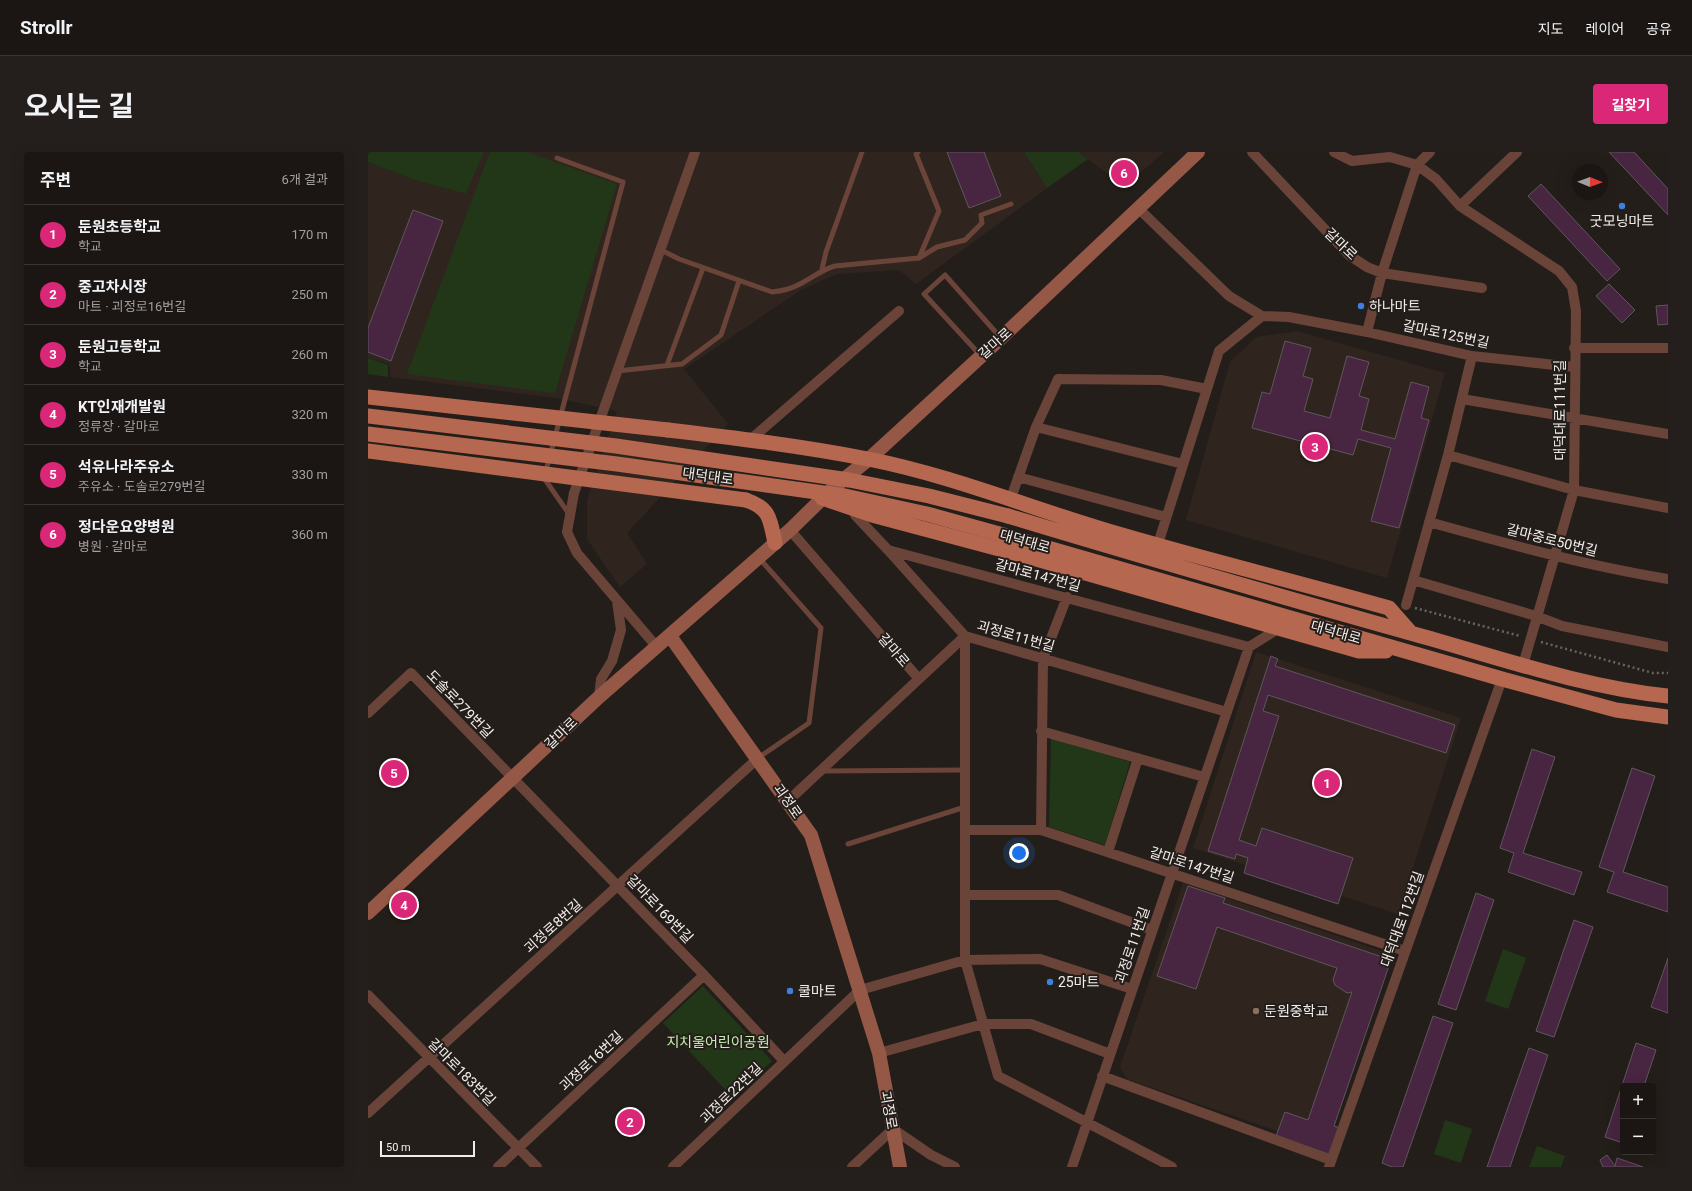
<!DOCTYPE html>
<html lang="ko">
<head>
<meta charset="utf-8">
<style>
	body { margin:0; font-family:Roboto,"Noto Sans KR",sans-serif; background:#241f1d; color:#f1f3f6 }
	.controls { position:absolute; right:12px; bottom:12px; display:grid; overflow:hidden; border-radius:4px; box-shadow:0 4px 16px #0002 }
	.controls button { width:36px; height:36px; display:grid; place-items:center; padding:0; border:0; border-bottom:1px solid #393534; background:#1b1614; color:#f1f3f6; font:20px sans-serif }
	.compass { position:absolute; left:1204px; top:12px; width:36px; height:36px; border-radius:50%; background:#1b1614; box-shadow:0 4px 16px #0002; rotate:91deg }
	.scale { position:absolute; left:12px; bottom:10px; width:95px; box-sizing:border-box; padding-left:4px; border:2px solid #f2edeb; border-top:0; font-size:11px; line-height:14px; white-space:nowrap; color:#f2edeb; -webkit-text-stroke:3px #241e1a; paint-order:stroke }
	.you { position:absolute; left:651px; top:701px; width:14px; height:14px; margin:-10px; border:3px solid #fff; border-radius:50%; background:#1a73e8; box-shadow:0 0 0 6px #1a73e833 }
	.badge { display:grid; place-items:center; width:26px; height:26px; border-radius:50%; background:#db2777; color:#fff; font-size:13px; font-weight:700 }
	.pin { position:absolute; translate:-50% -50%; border:2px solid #fff; box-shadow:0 1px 4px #0006 }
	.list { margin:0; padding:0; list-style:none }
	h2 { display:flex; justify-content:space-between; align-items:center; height:52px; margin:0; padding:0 16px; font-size:17px }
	h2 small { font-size:13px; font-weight:400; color:#a09fa0 }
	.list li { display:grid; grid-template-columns:26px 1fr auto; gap:12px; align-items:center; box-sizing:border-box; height:60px; padding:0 16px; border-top:1px solid #393534 }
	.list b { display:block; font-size:15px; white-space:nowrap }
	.list p { margin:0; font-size:13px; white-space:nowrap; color:#a09fa0 }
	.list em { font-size:13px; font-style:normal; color:#a09fa0 }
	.map { position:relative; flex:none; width:1300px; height:1015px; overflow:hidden; border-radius:4px }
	header { display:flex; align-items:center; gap:24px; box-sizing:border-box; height:56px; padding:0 20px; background:#1b1614; border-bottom:1px solid #393534 }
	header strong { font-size:19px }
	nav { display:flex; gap:22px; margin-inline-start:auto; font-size:14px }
	.intro { display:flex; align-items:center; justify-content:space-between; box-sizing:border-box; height:96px; padding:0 24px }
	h1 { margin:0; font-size:28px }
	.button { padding:10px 18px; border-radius:4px; background:#db2777; color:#fff; font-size:14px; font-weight:700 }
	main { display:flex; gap:24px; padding:0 24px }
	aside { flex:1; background:#1b1614; border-radius:4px; box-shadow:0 4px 16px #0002 }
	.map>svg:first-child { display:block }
</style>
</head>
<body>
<header>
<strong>Strollr</strong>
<nav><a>지도</a><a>레이어</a><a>공유</a></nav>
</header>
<div class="intro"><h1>오시는 길</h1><a class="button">길찾기</a></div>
<main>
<aside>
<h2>주변<small>6개 결과</small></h2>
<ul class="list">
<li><span class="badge">1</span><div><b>둔원초등학교</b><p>학교</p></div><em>170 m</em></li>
<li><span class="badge">2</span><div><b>중고차시장</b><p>마트 · 괴정로16번길</p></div><em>250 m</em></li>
<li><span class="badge">3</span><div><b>둔원고등학교</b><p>학교</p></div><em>260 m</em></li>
<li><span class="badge">4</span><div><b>KT인재개발원</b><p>정류장 · 갈마로</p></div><em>320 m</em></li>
<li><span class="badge">5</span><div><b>석유나라주유소</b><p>주유소 · 도솔로279번길</p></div><em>330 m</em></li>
<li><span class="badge">6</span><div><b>정다운요양병원</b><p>병원 · 갈마로</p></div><em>360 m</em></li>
</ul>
</aside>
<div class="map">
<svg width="1300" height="1015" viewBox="0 0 1300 1015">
	<rect width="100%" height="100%" fill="#241e1a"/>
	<path fill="#30251e" d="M116 0H656L679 36 548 132 531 118 469 122 433 138 316 217 360 272 259 381 279 412 252 435 219 387V348L249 259 188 246 23 225 21 212 0 206V10L44 27 98 42Z
		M710 0H796L757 34Z
		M929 179 1077 221 1019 426 818 368 862 210 888 185Z
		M888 500 1093 566 1030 762 825 696Z
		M815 731 1024 803 958 996 759 927 752 915Z"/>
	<path fill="#223718" d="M0 0H116L98 42 44 27 0 10Z
		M122 0H159L249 32 187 241 39 222Z
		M656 0H710L720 7 679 36Z
		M0 206 20 213V225L0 222Z
		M683 586 762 610 737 693 681 675Z
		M1135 797 1158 806 1140 857 1117 849Z
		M335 834 404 909 365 946 295 871Z
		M1077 968 1104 977 1093 1011 1066 1002Z
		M1169 994 1197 1004 1193 1015H1161Z"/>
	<path fill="#482540" stroke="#5e575c" d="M579 0H616L633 44 601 56Z
		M1241 0H1266L1300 37V63Z
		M1173 32 1252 117 1239 129 1160 44Z
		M45 58 75 69 23 209 0 200V176Z
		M1241 132 1267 158 1254 171 1228 144Z
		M1300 153V172L1290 173 1288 154Z
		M917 189 943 196 935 224 945 227 936 259 962 266 979 204 1001 210 991 244 1001 247 993 278 1027 287 1043 230 1061 235 1053 266 1061 268 1031 376 1003 369 1023 296 990 287 985 303 884 276 894 240 902 242Z
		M903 504 910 507 907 514 1087 573 1078 601 900 543 895 559 911 564 871 688 888 694 894 676 985 706 970 752 876 721 880 706 868 702 867 707 840 699Z
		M1164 597 1187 605 1155 701 1214 720 1206 743 1140 720 1146 701 1132 696Z
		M1264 616 1287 624 1255 720 1300 735V760L1239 740 1246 720 1231 715Z
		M820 734 857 746 855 751 1023 808 966 974 972 976 963 1003 908 984 917 960 940 968 984 840 979 841 967 833 965 828 969 816 849 775 828 837 789 824Z
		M1108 741 1126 748 1088 858 1070 852Z
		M1206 768 1225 775 1186 885 1168 879Z
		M1300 806V861L1283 855Z
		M1065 864 1085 871 1035 1015H1024L1014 1011Z
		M1268 891 1288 898 1276 934H1255V991L1237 985Z
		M1161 896 1180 903 1142 1015H1119Z
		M1239 1003 1247 1014 1249 1006 1275 1015H1235L1232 1008Z"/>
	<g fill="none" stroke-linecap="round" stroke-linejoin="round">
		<path stroke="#6b6562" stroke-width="2.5" stroke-dasharray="2 3" stroke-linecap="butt" d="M1047 456 1152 484
			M1173 490 1285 521H1300"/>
		<path stroke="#6b4439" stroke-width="5" d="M189 6 255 30 176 326 201 362
			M293 98 311 107 404 140C414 139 423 137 432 132 444 126 453 118 467 114L551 106 571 59 548 2 550 0
			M551 106 569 95 597 88 614 71 613 63 643 52
			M454 117 458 100 494 0
			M613 204 556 142 577 123 632 185
			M299 213 335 116
			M249 219 314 212 353 183 371 129
			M390 606 441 571 453 476 391 406
			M454 619 597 618
			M480 692 597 655"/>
		<path stroke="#6b4439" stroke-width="10" d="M884 0 981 103 999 115 1014 121 1114 136
			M966 0 984 9 1022 5 1049 13 1068 27 1092 54 1191 119 1204 135 1208 159 1206 338 1155 513
			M1092 54 1149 0
			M770 56 861 144 894 164 921 165 999 180 1104 204 1206 215
			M999 180 1014 121 1049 13 1062 0
			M1206 196H1300
			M1094 247 1300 282
			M668 275 815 312
			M382 288 531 159
			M1080 303 1206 338 1300 356
			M650 325 798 365
			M643 346 668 275 690 227 793 228 839 237
			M487 363 520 398 597 484V808L630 924 804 1015
			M1061 370C1140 392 1219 414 1300 427
			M422 378 551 527
			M790 392 851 199 894 164
			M520 398 881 495
			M1045 428 1168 464 1194 474 1300 495
			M1038 453 1080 303 1104 204
			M288 494 209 401 199 380 206 341 327 0
			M231 545 233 527 244 509 253 478 249 449
			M0 561 43 521 336 823 416 909
			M673 579 836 625
			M420 649 597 484 859 560
			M597 678H673L1037 799
			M673 678 675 507 699 445
			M740 700 770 606
			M597 743H690L784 778
			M0 843 169 1015
			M511 901 615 872H663L742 902
			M734 924 963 1008
			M0 961 389 607
			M130 1015 336 823
			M305 1015 492 838 597 808 672 807 764 837
			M484 1015 525 977 563 1003 587 1015
			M704 1015 881 495 910 477
			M961 1015 1134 527"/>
		<path stroke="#965846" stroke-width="14" d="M302 484 443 683 511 901 532 1015
			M0 761 231 545 422 378 465 336 501 307 633 186 830 0"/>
		<path stroke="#b6674f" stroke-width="15" d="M300 278C367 286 434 294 500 307 587 324 669 359 754 383 843 409 933 431 1021 456L1043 481
			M454 346 504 363 654 403 991 499H1018
			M378 348C402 356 402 367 407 391
			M640 364C775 405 911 444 1046 482 1129 505 1214 535 1300 544
			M635 383 1134 527 1248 558 1300 565"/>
		<path stroke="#b6674f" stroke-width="15" d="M0 245 300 278
			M0 264 248 294 481 328 561 344 640 364
			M0 282 249 312 477 344 559 362 635 383
			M0 299 378 348"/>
	</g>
	<g fill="#3f7fe0" stroke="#241e1a" stroke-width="1.5">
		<circle cx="1254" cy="54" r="4"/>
		<circle cx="993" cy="154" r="4"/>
		<circle cx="682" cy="830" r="4"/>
		<circle cx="422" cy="839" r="4"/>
	</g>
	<circle fill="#8d6e63" stroke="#241e1a" stroke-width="1.5" cx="888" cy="859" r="4"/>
	<g text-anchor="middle" stroke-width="4" stroke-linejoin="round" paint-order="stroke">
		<g font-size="14" fill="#f2edeb" stroke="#241e1a" text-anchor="start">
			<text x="1254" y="74" text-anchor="middle">굿모닝마트</text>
			<text x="1001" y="159">하나마트</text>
			<text x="690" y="835">25마트</text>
			<text x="430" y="844">쿨마트</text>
			<text x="896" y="864">둔원중학교</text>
		</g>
		<g font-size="14" fill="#f2edeb" stroke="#241e1a">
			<text transform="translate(973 92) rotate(44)" y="5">갈마로</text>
			<text transform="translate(1078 182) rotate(12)" y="5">갈마로125번길</text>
			<text transform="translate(627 191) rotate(-42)" y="5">갈마로</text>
			<text transform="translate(1192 258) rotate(-90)" y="5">대덕대로111번길</text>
			<text transform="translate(340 324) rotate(8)" y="5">대덕대로</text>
			<text transform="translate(1184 388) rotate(14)" y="5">갈마중로50번길</text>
			<text transform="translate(657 389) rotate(16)" y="5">대덕대로</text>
			<text transform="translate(670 423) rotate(15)" y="5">갈마로147번길</text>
			<text transform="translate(968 480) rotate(16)" y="5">대덕대로</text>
			<text transform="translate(648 484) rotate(16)" y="5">괴정로11번길</text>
			<text transform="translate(526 498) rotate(49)" y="5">갈마로</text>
			<text transform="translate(92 552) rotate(46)" y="5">도솔로279번길</text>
			<text transform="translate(193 581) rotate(-44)" y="5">갈마로</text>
			<text transform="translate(420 649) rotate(55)" y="5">괴정로</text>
			<text transform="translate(824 713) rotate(18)" y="5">갈마로147번길</text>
			<text transform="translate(292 757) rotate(46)" y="5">갈마로169번길</text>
			<text transform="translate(1034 767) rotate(-70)" y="5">대덕대로112번길</text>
			<text transform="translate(185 774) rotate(-42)" y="5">괴정로8번길</text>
			<text transform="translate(764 793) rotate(-71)" y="5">괴정로11번길</text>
			<text transform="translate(223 909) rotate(-43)" y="5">괴정로16번길</text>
			<text transform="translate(94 920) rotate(45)" y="5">갈마로183번길</text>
			<text transform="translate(363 941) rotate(-44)" y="5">괴정로22번길</text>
			<text transform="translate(521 958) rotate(80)" y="5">괴정로</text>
		</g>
		<g font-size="14" fill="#c2efaf" stroke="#241e1a">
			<text x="350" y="895">지치울어린이공원</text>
		</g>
	</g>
</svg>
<div class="controls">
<button>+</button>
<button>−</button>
</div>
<svg class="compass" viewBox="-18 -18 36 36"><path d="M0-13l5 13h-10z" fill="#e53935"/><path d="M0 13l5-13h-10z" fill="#a09fa0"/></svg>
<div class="scale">50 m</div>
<div class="you"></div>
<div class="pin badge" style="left:959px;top:631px">1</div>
<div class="pin badge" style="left:262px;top:970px">2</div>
<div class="pin badge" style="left:947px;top:295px">3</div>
<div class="pin badge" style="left:36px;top:753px">4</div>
<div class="pin badge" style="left:26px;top:621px">5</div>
<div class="pin badge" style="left:756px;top:21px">6</div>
</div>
</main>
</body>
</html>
